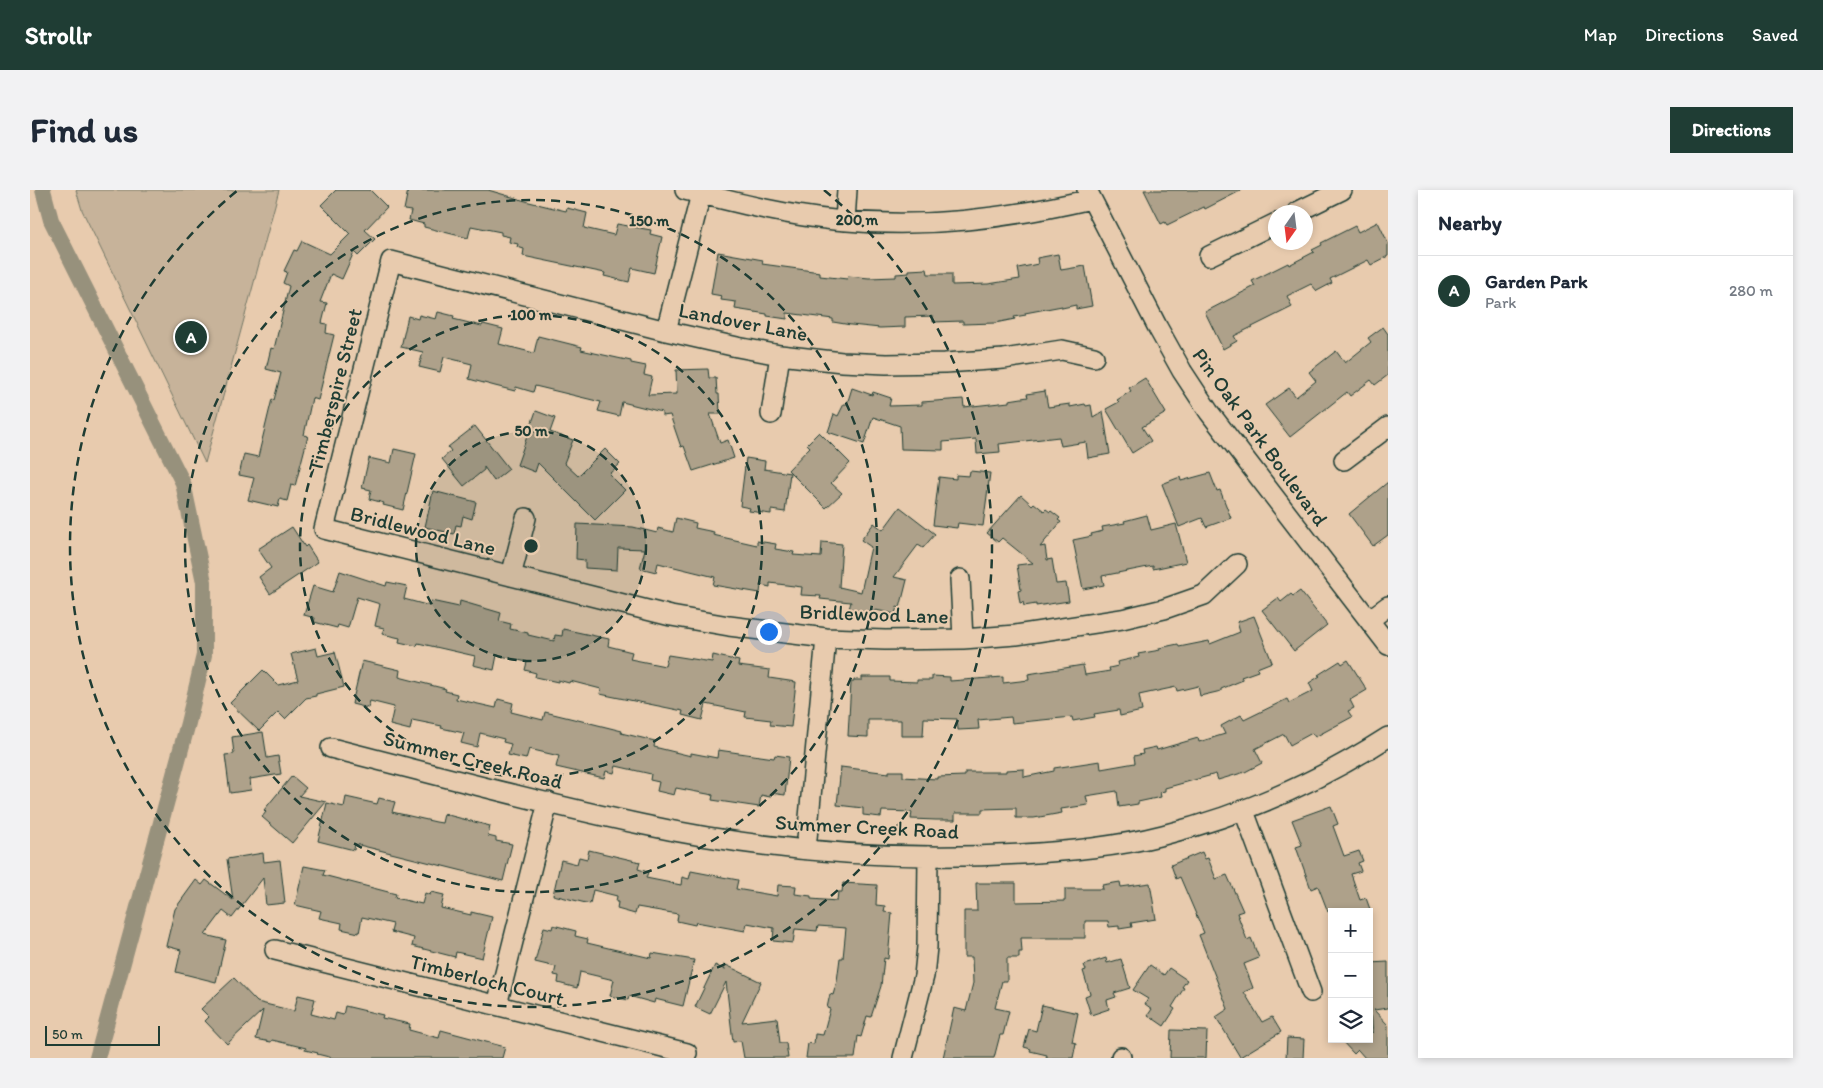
<!DOCTYPE html>
<html lang="en">
<head>
<meta charset="utf-8">
<style>
	body { margin:0; font-family:Itim,sans-serif; background:#f2f2f3; color:#1f2937 }
	.controls { position:absolute; right:15px; bottom:15px; display:grid; overflow:hidden; border-radius:0px; box-shadow:0 2px 8px #0003 }
	.controls button { width:45px; height:45px; display:grid; place-items:center; padding:0; border:0; border-bottom:1px solid #e0e1e3; background:#fff; color:#1f2937; font:25px sans-serif }
	.compass { position:absolute; left:1238px; top:15px; width:45px; height:45px; border-radius:50%; background:#fff; box-shadow:0 2px 8px #0003; rotate:194deg }
	.scale { position:absolute; left:15px; bottom:12px; width:115px; box-sizing:border-box; padding-left:5px; border:2px solid #1f3d34; border-top:0; font-size:14px; line-height:18px; white-space:nowrap; color:#1f3d34; -webkit-text-stroke:4px #e8cbae; paint-order:stroke }
	.you { position:absolute; left:738px; top:441px; width:18px; height:18px; margin:-12px; border:4px solid #fff; border-radius:50%; background:#1a73e8; box-shadow:0 0 0 8px #1a73e833 }
	.badge { display:grid; place-items:center; width:32px; height:32px; border-radius:50%; background:#1f3d34; color:#fff; font-size:16px; font-weight:700 }
	.pin { position:absolute; translate:-50% -50%; border:2px solid #fff; box-shadow:0 1px 5px #0006 }
	.list { margin:0; padding:0; list-style:none }
	h2 { display:flex; justify-content:space-between; align-items:center; height:65px; margin:0; padding:0 20px; font-size:21px }
	h2 small { font-size:16px; font-weight:400; color:#747a83 }
	.list li { display:grid; grid-template-columns:32px 1fr auto; gap:15px; align-items:center; box-sizing:border-box; height:70px; padding:0 20px; border-top:1px solid #e0e1e3 }
	.list b { display:block; font-size:19px; white-space:nowrap }
	.list p { margin:0; font-size:16px; white-space:nowrap; color:#747a83 }
	.list em { font-size:16px; font-style:normal; color:#747a83 }
	.icon { flex:none; width:28px; height:28px; fill:none; stroke:currentColor; stroke-width:2; stroke-linecap:round; stroke-linejoin:round }
	.map { position:relative; flex:none; width:1358px; height:868px; overflow:hidden; border-radius:0px }
	header { display:flex; align-items:center; gap:30px; box-sizing:border-box; height:70px; padding:0 25px; background:#1f3d34; color:#fff }
	header strong { font-size:24px }
	nav { display:flex; gap:28px; margin-inline-start:auto; font-size:18px }
	.intro { display:flex; align-items:center; justify-content:space-between; box-sizing:border-box; height:120px; padding:0 30px }
	h1 { margin:0; font-size:35px }
	.button { padding:12px 22px; border-radius:0px; background:#1f3d34; color:#fff; font-size:18px; font-weight:700 }
	main { display:flex; gap:30px; padding:0 30px }
	aside { flex:1; background:#fff; border-radius:0px; box-shadow:0 2px 8px #0003 }
	.map>svg:first-child { display:block }
</style>
</head>
<body>
<header>
<strong>Strollr</strong>
<nav><a>Map</a><a>Directions</a><a>Saved</a></nav>
</header>
<div class="intro"><h1>Find us</h1><a class="button">Directions</a></div>
<main>
<div class="map">
<svg width="1358" height="868" viewBox="0 0 1358 868">
	<rect width="100%" height="100%" fill="#e8cbae"/>
	<filter id="ink" filterUnits="userSpaceOnUse"><feTurbulence type="fractalNoise" baseFrequency=".02" numOctaves="2"/><feDisplacementMap in="SourceGraphic" scale="10" xChannelSelector="R" yChannelSelector="G"/><feConvolveMatrix kernelMatrix="1 2 1 2 8 2 1 2 1" color-interpolation-filters="sRGB"/></filter>
	<g filter="url(#ink)">
		<path fill="#c7b39a" stroke="#737867" d="M46 0H249L175 273 52 20Z"/>
		<g fill="none" stroke-linecap="round" stroke-linejoin="round">
			<path stroke="#97917c" stroke-width="16" d="M13 0 21 30 153 293 174 392V465L158 533 67 868"/>
		</g>
		<path fill="#aea18a" stroke="#1f3d34" d="M306 0H340L357 17 335 40 345 49 328 66 324 62 312 89 301 84 290 112 297 113 292 133 297 134 296 143 304 145 288 210 282 208 274 245 278 246 265 296 261 295 257 311 250 309 248 317 218 310 224 288 209 285 214 264 228 267 242 209 244 210 251 183 236 179 241 158 244 159 259 96 253 93 257 82 254 81 264 60 267 61 272 51 300 64 320 44 291 15Z
			M378 0H458L499 12 536 21 537 18 557 23 554 38 584 45 587 34 621 40 620 44 632 47 624 83 602 78 599 92 574 86 575 83 493 66 494 59 487 57 488 54 479 52 480 47 471 45V42L441 36 438 48 394 37V34L379 30 381 21 374 20Z
			M1114 0H1212L1175 19 1174 17 1137 35 1135 32 1131 34Z
			M1348 32 1358 53V66L1341 75 1338 70 1300 89 1302 93 1287 101 1281 94 1257 106 1262 117 1204 146 1207 151 1193 159 1175 122 1225 96 1222 91 1258 73 1259 75 1284 62 1282 60 1292 55 1291 53 1325 36 1328 42Z
			M688 62 733 70 732 74 790 82V86L817 89 818 86 839 88 866 87V84L879 83V80L897 79 898 84H922V95L958 94 990 89 988 78 1008 74 1007 68 1028 64 1031 80 1055 76 1062 116 1046 119V115L1032 118V116L995 123 996 125 984 127 985 129 965 133 933 134V131L903 132V126L875 127V137L850 138 821 135 803 132V129L757 123V129L737 126V124L705 119 706 112 691 110 692 106 681 104Z
			M408 122 424 126 423 129 452 136 453 134 473 139 469 154 504 163 508 146 552 157 551 160 601 171V173L616 176 614 185 622 187 618 205 647 204 646 180 678 179 679 188H686L687 204H689L690 224H680L690 253 698 250 704 268 663 281 654 256 651 257 640 225 632 226V222L592 212 589 226 568 221 571 212 505 196 503 202 486 197 485 201 465 196 439 189 442 174 414 167 410 182 389 177 393 162 371 157 378 126 388 129 389 125 406 129Z
			M1353 137 1358 144V185L1345 195 1341 190 1320 206 1317 202 1260 247 1235 215 1259 198 1266 207 1286 191 1279 182 1306 161 1315 173 1341 152 1338 148Z
			M1115 188 1136 223 1112 237 1121 251 1102 263 1076 219 1089 212 1087 210 1101 201 1099 198Z
			M822 198 842 205 843 202 861 208 859 216 892 215V212L933 209 934 217 979 212V210L998 207 997 204 1015 201 1018 217 1040 214V217L1055 214 1056 216 1061 215 1063 227 1073 221 1080 264 1058 268 1056 252 1031 256 1029 247 969 254 970 262 947 264 946 249 913 252V260L871 259 870 236 843 227 834 254 798 242 804 224 808 226 814 214H817Z
			M506 221 525 228 520 242 543 250 534 273 548 286 575 259 590 274 579 284 595 300 565 330 508 273 505 282 487 275Z
			M445 236 479 279 464 291 454 277V280L434 296 412 269 421 261 418 257Z
			M789 242 820 273 801 293 812 303 796 318 758 280 780 257 777 254Z
			M364 259 386 264 373 320 353 315 354 313 339 309 341 300 332 298 339 268 361 273Z
			M716 268 735 271 734 279 760 283 755 322 741 320V324L719 321 720 318 710 316Z
			M940 281 960 283 953 336 928 333 927 338 903 335 909 287 926 289V285L939 286Z
			M1180 283 1187 301 1190 300 1201 328 1176 337 1172 328 1149 337 1132 294 1150 287 1151 291Z
			M1358 292V345L1343 356 1319 324Z
			M403 301 446 312 442 329 433 326 431 336 426 335 424 344 395 337Z
			M991 305 1002 315 1004 313 1014 321 1016 319 1020 322 1021 321 1030 328 1028 330 1031 332 1010 357 1015 356 1017 370 1022 369 1026 394 1036 393 1039 411 1006 416V414L994 416 993 412 990 413 988 401 991 400 987 375 1003 373 972 348 968 352 957 343Z
			M870 317 905 344 893 358 888 355 864 387 877 390 870 418 867 417 865 424 846 420 839 424 819 419 821 412 790 409 791 406 771 405 772 397 740 393V397L731 395 730 403 683 395 685 387 628 373 626 382 610 378 615 359 588 358 587 380 555 378V370L546 369 547 334 603 337 627 343 628 338 643 342 646 328 666 333 665 338 684 342 683 345 727 355V351L746 354 745 359 764 362 763 365 791 367 792 352 812 354 809 397 831 402 841 357 831 350 844 333 853 340Z
			M1117 325 1121 340 1146 334 1156 372 1123 379V376L1072 386 1074 395 1053 399 1043 350 1062 346 1061 344 1073 341 1072 337 1095 333 1094 331Z
			M262 337 275 357 277 355 288 372 240 404 229 387 241 378 228 359Z
			M310 381 356 396 357 392 377 396 374 409 400 416 401 411 429 417 430 411 471 423 469 431 481 434 480 439 498 443V445L524 451 525 445 532 446 533 439 579 449 578 456 602 462 600 469 635 476 638 465 682 472 683 465 709 471 708 476 740 480 739 488 766 492 761 537 740 535 741 530 715 527 716 522 676 514 672 530 652 525 653 521 570 504 571 499 540 491 539 493 528 490V492L505 487 506 483 495 480 497 472 467 465 464 480 443 475 445 466 388 453 387 456 369 452 370 448 352 444 354 438 345 436 350 414 327 407 318 438 308 435 307 438 284 432 285 428 274 425 283 396 303 402Z
			M1270 401 1297 435 1264 461 1232 420 1248 408 1251 412 1261 404 1263 406Z
			M1224 426 1242 472 1227 478 1228 481 1211 487 1213 490 1191 499V501L1170 506 1168 496 1147 501 1146 497 1109 505 1112 521 1090 526 1089 520 1064 524 1065 527 1043 531 1042 527 982 533 981 527 948 530 949 539 928 540 927 529 894 528 893 546H871V530H838V547L818 546 821 492H824V490H832V487H860V491L887 492V490H902V486L920 487V491L973 487V493L999 490 998 484 1053 475 1055 485 1080 481 1079 478 1088 476 1087 472 1109 467 1108 464 1130 460 1129 458 1148 454 1149 457 1179 451 1180 454 1210 442 1207 432Z
			M286 458 288 466 305 462 314 497 286 504V506L276 508 255 529 248 522 229 541 200 513 233 480 248 495 268 490 261 464Z
			M1318 470 1337 500 1320 510 1324 518 1318 521 1322 527 1285 547 1282 543 1260 555 1254 544 1225 559 1232 573 1215 582 1188 590 1186 584 1135 598V601L1130 602 1131 607 1108 612V614L1089 617 1087 601 1056 606 1058 615 1031 619 1032 623 1004 628H986V618L952 619V623H925V630H906L881 629 882 622 852 621 851 627 833 625V618L807 615 811 577 859 583V581H873V587L907 589V587L935 586V582H976V580L994 579V587L1024 581V578L1070 571 1071 579 1105 573 1104 566 1113 564 1112 560 1126 557 1127 560 1168 548 1169 552 1195 544 1191 536 1211 525 1214 530 1257 509 1259 513 1283 501 1279 493 1290 486 1288 485 1310 471 1312 474Z
			M332 471 370 480 369 487 416 499 415 501 427 504 426 509 466 518 468 509 483 513 481 522 513 530 515 522 552 531 592 541 591 543 625 551 624 557 661 566V563L687 568 688 560 744 568 745 565 759 567 755 605 740 603V607L731 605 729 617 682 610 683 605 646 598 644 605 627 601 629 592 620 590 621 584 586 576 584 583 576 581 574 588 526 577 529 566 499 559 496 569 478 565 481 554 473 552 474 549 450 543 447 557 431 553 434 543 411 538 412 536 382 530 380 540 360 535 364 517 340 511 338 518 322 514Z
			M233 542 237 568 248 566 251 584 220 589 221 600 200 603 195 565 204 564 202 547Z
			M262 586 276 598 269 606 296 612 262 653 232 627 236 622 234 620Z
			M316 607 347 614 349 608 365 612 362 622 406 632 412 633 414 624 460 636 458 646 466 648V651L482 654 473 691 325 654 324 660 288 651 297 613 314 617Z
			M1301 616 1308 634 1303 636 1314 666 1329 661 1333 671 1328 673 1331 681 1321 684 1330 710 1336 708 1341 722H1298L1288 696 1281 699 1266 657 1272 655 1262 630Z
			M559 660 610 672 608 679 618 682 616 688 651 695 652 687 659 689 661 681 708 690 706 699 747 706 748 695 766 696 765 704 781 706V709L807 711 808 702H812L813 693 847 695 846 715 855 716 854 722 862 723 858 769 854 768 851 796 841 827 837 826 831 847 828 846 825 868H776L778 853 784 854 785 844 793 845 800 819 797 818 800 804 803 805 807 791 810 768H813L816 738 788 736 787 741 765 739 763 753 743 751 744 738 717 733 715 741 666 732 665 735 647 731 648 724 607 717 605 724 587 719 588 712H586L587 706 563 700 560 714 523 705 531 670 547 674 549 667 557 669Z
			M1172 662 1175 669 1178 668 1186 689 1197 685 1213 721 1207 723 1217 750 1221 748 1229 768 1214 774 1223 798 1214 802 1232 832 1242 827 1251 842 1210 867 1186 827 1198 819 1169 745 1174 743 1150 687 1146 689 1141 675Z
			M233 663 234 672 250 670 255 713 236 715 233 688 202 728 193 721 175 745 196 750 186 792 146 782 151 760 136 756 145 719 166 690 172 695 176 690 203 710 197 669Z
			M274 676 295 680 293 685 366 704 365 708 392 714 395 703 400 705 401 702 414 705 411 718 441 725V722L462 727 452 768 426 762 425 767 382 756 384 748 361 742 363 734 332 727 329 743 311 739 312 733 289 728 291 721 265 715Z
			M1090 692 1091 697 1120 693 1126 729 1101 733 1102 737 1089 739V736L1079 737 1078 731H1055V748H991L992 762H989V768H977V791H972L965 818 979 821 973 845H970L964 868H913L924 818 936 821 943 793 942 767H934V721H947L946 693H986V712L1035 711V699H1073L1072 695Z
			M523 735 546 741 545 746 558 749 557 753 621 768 622 763 664 770 653 816 625 809 624 813 599 806 598 810 580 806 584 790 550 782 547 798 528 793 529 786 524 785 526 777 505 772 514 737 522 739Z
			M1076 768 1077 773 1091 769 1100 798 1084 803 1086 807 1077 810 1079 819 1061 825 1055 806 1060 804 1053 781 1056 780 1054 775Z
			M1358 772V818L1344 820 1358 835V868H1335L1328 860 1324 864 1310 849H1339V839L1343 843 1339 800V773Z
			M694 774 731 792 712 832 747 828 750 853H756L758 868H714L711 851 703 852 696 792 680 824 665 817 685 775 695 780Z
			M1120 775 1134 785 1139 778 1157 790 1152 797 1154 798 1142 817 1145 819 1134 836 1118 825 1122 819 1115 814 1118 809 1103 800Z
			M204 788 227 812 264 821 268 805 285 809 281 824 304 830 306 823 313 825 315 816 353 825 352 828 380 834 379 840 409 848 411 840 475 857 472 868H303L287 864 288 863 275 860 276 858 242 850 241 852 226 849 233 820 197 854 175 831 179 827 171 819Z
			M1012 815 1048 823 1042 852 1046 853 1043 868H1016L1017 865 1000 861 1001 859 994 857 999 839 1006 841Z
			M1141 840 1177 841 1176 868H1140Z
			M1257 848 1274 849 1273 868H1256Z"/>
		<g fill="none" stroke-linecap="round" stroke-linejoin="round">
			<defs>
				<path id="minor" d="M655 0C704 12 753 25 804 30 893 39 975 29 1061 9
					M1057 0 1128 138 1152 181 1179 222 1358 455
					M1267 22 1312 0
					M815 31 817 0
					M1179 66 1246 33
					M636 141 671 4
					M1064 167 1032 160 974 169 915 173 856 174 812 172 750 165 707 157 636 141 361 71 294 339 641 426 699 436 796 448 855 450 933 449 986 445 1092 429 1134 419 1174 405 1207 374
					M741 224 750 165
					M1314 270 1358 237
					M481 386 496 328
					M930 389 933 449
					M1339 430 1358 416
					M301 558C404 584 506 612 610 634 734 661 865 671 992 664 1039 661 1087 657 1133 645 1213 625 1288 592 1358 547
					M1214 621 1281 802
					M776 659 796 448
					M245 760 657 863
					M467 815 518 612
					M873 868 894 786 897 757 898 666
					M1091 868V867"/>
			</defs>
			<use href="#minor" stroke="#1f3d34" stroke-width="22"/>
			<use href="#minor" stroke="#e8cbae" stroke-width="19"/>
		</g>
	</g>
	<circle cx="501" cy="356" r="115" fill="#1f3d34" fill-opacity=".12"/>
	<g fill="none" stroke="#1f3d34" stroke-width="2.5" stroke-dasharray="9 6">
		<circle cx="501" cy="356" r="115"/>
		<circle cx="501" cy="356" r="231"/>
		<circle cx="501" cy="356" r="346"/>
		<path d="M794 0A461 461 0 1 1 208 0"/>
	</g>
	<g text-anchor="middle" stroke-width="4" stroke-linejoin="round" paint-order="stroke">
		<g font-size="21" fill="#1f3d34" stroke="#e8cbae">
			<text transform="translate(713 132) rotate(11)" y="7">Landover Lane</text>
			<text transform="translate(305 200) rotate(-76)" y="7">Timberspire Street</text>
			<text transform="translate(1230 247) rotate(54)" y="7">Pin Oak Park Boulevard</text>
			<text transform="translate(393 341) rotate(14)" y="7">Bridlewood Lane</text>
			<text transform="translate(844 424) rotate(2)" y="7">Bridlewood Lane</text>
			<text transform="translate(443 570) rotate(14)" y="7">Summer Creek Road</text>
			<text transform="translate(837 637) rotate(3)" y="7">Summer Creek Road</text>
			<text transform="translate(457 790) rotate(14)" y="7">Timberloch Court</text>
		</g>
	</g>
	<circle cx="501" cy="356" r="8" fill="#1f3d34" stroke="#e8cbae" stroke-width="2.5"/>
	<g font-size="15" text-anchor="middle" font-weight="bold" fill="#1f3d34" stroke="#e8cbae" stroke-width="4" stroke-linejoin="round" paint-order="stroke">
		<text x="827" y="35">200 m</text>
		<text x="619" y="36">150 m</text>
		<text x="501" y="130">100 m</text>
		<text x="501" y="246">50 m</text>
	</g>
</svg>
<div class="controls">
<button>+</button>
<button>−</button>
<button><svg class="icon" aria-label="layers" viewBox="0 0 24 24"><path d="M12 4l9 5-9 5-9-5zM3 14l9 5 9-5"/></svg></button>
</div>
<svg class="compass" viewBox="-18 -18 36 36"><path d="M0-13l5 13h-10z" fill="#e53935"/><path d="M0 13l5-13h-10z" fill="#747a83"/></svg>
<div class="scale">50 m</div>
<div class="you"></div>
<div class="pin badge" style="left:161px;top:147px">A</div>
</div>
<aside>
<h2>Nearby<small></small></h2>
<ul class="list">
<li><span class="badge">A</span><div><b>Garden Park</b><p>Park</p></div><em>280 m</em></li>
</ul>
</aside>
</main>
</body>
</html>
